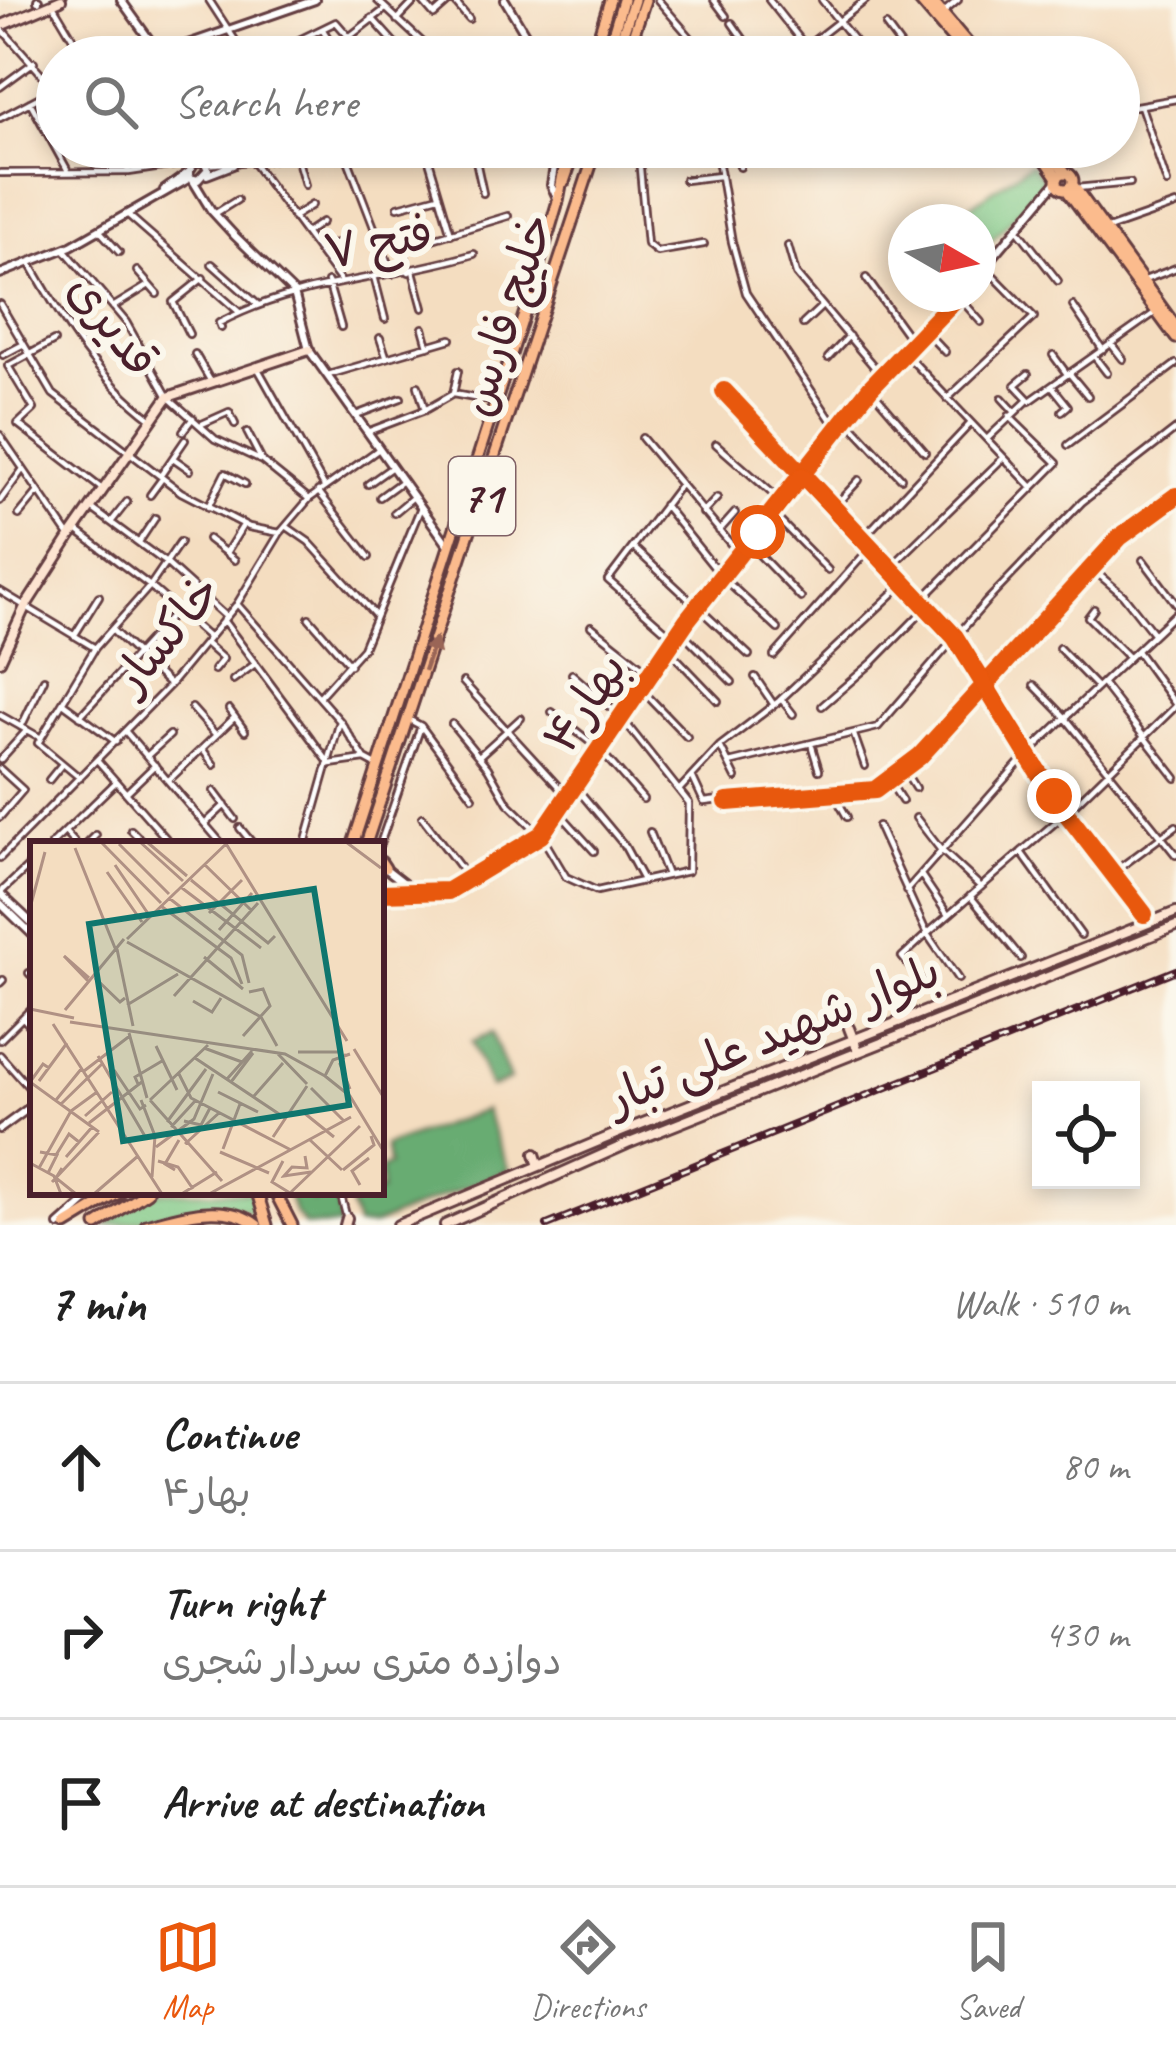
<!DOCTYPE html>
<html lang="en">
<head>
<meta charset="utf-8">
<style>
	body { margin:0; font-family:Caveat,"Playpen Sans Arabic",sans-serif; background:#f6f6f6; color:#222 }
	.controls { position:absolute; right:36px; bottom:36px; display:grid; overflow:hidden; border-radius:0px; box-shadow:0 6px 18px #0003 }
	.controls button { width:108px; height:108px; display:grid; place-items:center; padding:0; border:0; border-bottom:3px solid #e0e0e0; background:#fff; color:#222; font:60px sans-serif }
	.compass { position:absolute; left:888px; top:204px; width:108px; height:108px; border-radius:50%; background:#fff; box-shadow:0 6px 18px #0003; rotate:99deg }
	.stop { position:absolute; width:36px; height:36px; margin:-27px; border:9px solid #ea580c; border-radius:50%; background:#fff }
	.stop.end { background:#ea580c; border-color:#fff; box-shadow:0 3px 12px #0008 }
	.list { margin:0; padding:0; list-style:none }
	h2 { display:flex; justify-content:space-between; align-items:center; height:156px; margin:0; padding:0 48px; font-size:51px }
	h2 small { font-size:39px; font-weight:400; color:#767676 }
	.list li { display:grid; grid-template-columns:78px 1fr auto; gap:36px; align-items:center; box-sizing:border-box; height:168px; padding:0 48px; border-top:3px solid #e0e0e0 }
	.list b { display:block; font-size:45px; white-space:nowrap }
	.list p { margin:0; font-size:39px; white-space:nowrap; color:#767676 }
	.list em { font-size:39px; font-style:normal; color:#767676 }
	.icon { flex:none; width:66px; height:66px; fill:none; stroke:currentColor; stroke-width:2; stroke-linecap:round; stroke-linejoin:round }
	.map { position:relative; flex:none; width:1176px; height:1225px; overflow:hidden }
	.search { position:absolute; background:#fff; box-shadow:0 6px 18px #0003; left:36px; right:36px; top:36px; height:132px; display:flex; align-items:center; gap:30px; box-sizing:border-box; padding:0 42px; border-radius:66px; color:#767676; font-size:45px }
	.sheet { height:660px; background:#fff }
	nav { display:flex; justify-content:space-around; align-items:center; box-sizing:border-box; height:168px; border-top:3px solid #e0e0e0; background:#fff; font-size:33px; color:#767676 }
	nav a { display:grid; justify-items:center; gap:6px }
	nav .on { color:#ea580c }
	.map>svg:first-child { display:block }
</style>
</head>
<body>
<div class="map">
<svg width="1176" height="1225" viewBox="0 0 1176 1225">
	<rect width="100%" height="100%" fill="#fbf7ec"/>
	<filter id="ink" filterUnits="userSpaceOnUse"><feTurbulence type="fractalNoise" baseFrequency=".00833" numOctaves="2"/><feDisplacementMap in="SourceGraphic" scale="24" xChannelSelector="R" yChannelSelector="G"/><feConvolveMatrix kernelMatrix="1 2 1 2 8 2 1 2 1" color-interpolation-filters="sRGB"/></filter>
	<filter id="wash" filterUnits="userSpaceOnUse"><feTurbulence type="fractalNoise" baseFrequency=".004" numOctaves="4" result="noise"/><feDisplacementMap in="SourceGraphic" scale="48" xChannelSelector="R" yChannelSelector="G"/><feGaussianBlur stdDeviation="2.7" result="paint"/><feColorMatrix in="noise" values="0 0 0 0 0 0 0 0 0 0 0 0 0 0 0 0 0 1.4 0 .05"/><feComposite in="paint" operator="in"/></filter>
	<g filter="url(#wash)">
		<rect width="100%" height="100%" fill="#f4ddc0"/>
		<path fill="#7fc885" stroke="#647458" stroke-width="3" d="M1031 163 1046 183 978 255V222H948Z
			M154 1192H252L259 1211 256 1215C209 1188 155 1225 105 1225Z"/>
		<path fill="#67ac72" stroke="#58664e" stroke-width="3" d="M492 1033 510 1080 490 1088 472 1041Z
			M485 1110 509 1170 373 1225H357L346 1192H381V1168L389 1165 385 1146Z
			M287 1192H307L313 1201 321 1198 324 1192 337 1197 340 1225H305L295 1213Z"/>
	</g>
	<g filter="url(#ink)">
		<g fill="none" stroke-linecap="round" stroke-linejoin="round">
			<defs>
				<path id="minor" d="M209 0 246 57
					M377 0 438 57
					M421 0 434 15 451 0
					M453 0 469 19
					M658 0 690 37
					M714 0 726 16
					M769 0 814 57
					M822 0 867 57
					M53 5 84 57
					M944 12 958 0
					M372 18 407 57
					M397 20 416 0
					M732 23 756 57
					M886 26 909 57
					M0 27 55 89
					M323 30 340 57
					M634 32 653 57
					M133 50 151 43
					M274 57 299 40 336 22 349 37 384 10
					M489 57 502 43
					M793 57 866 0
					M0 87 34 62
					M30 102 68 171
					M1141 106 1167 183
					M1119 109 1176 99
					M0 118 55 89 57 93
					M118 147 129 172
					M169 147 170 150
					M343 147 392 274
					M425 147 451 234
					M473 147 483 193
					M638 147 647 244 657 252 704 244
					M716 147 732 242 746 293 837 429
					M738 147 740 167
					M105 156 120 150
					M297 157 305 185
					M252 161 340 280
					M0 173 129 172 195 162
					M685 180 719 176
					M1076 188 1130 183
					M398 207 439 196
					M216 213 237 200
					M127 214 238 311
					M293 217 312 205
					M1108 229 1176 205
					M99 230 119 252
					M1018 230 1058 281
					M307 232 322 222
					M788 246 796 274 881 375
					M64 249 126 322 168 397 215 439 262 461 309 499
					M317 249 340 242
					M212 264 257 304
					M31 265C64 323 98 379 152 419
					M137 271 157 294
					M413 271 423 308
					M409 272 403 248 508 216
					M374 276 385 319
					M866 278 912 342
					M1142 281 1176 268
					M328 282 341 327
					M958 296 981 322
					M0 304 53 394 181 492 249 527 280 533
					M1073 306 1103 350
					M113 307 149 285
					M803 324 821 307
					M221 328 219 323C302 279 386 281 474 254
					M423 328 428 346
					M925 331 945 352
					M189 334 173 302 203 278
					M380 338 386 356
					M54 341 8 366 34 409 18 424 102 489
					M1112 345 1123 359
					M904 352 1032 487
					M195 354 211 382
					M3 355 22 345
					M1053 355 1067 374
					M1094 356 1107 373
					M828 358 849 336
					M257 367 324 486
					M1069 373 1088 396
					M1028 374 1015 385 1030 401 1156 312
					M328 375 451 339
					M418 386 425 410
					M1052 386 1068 406 1062 411
					M870 388 925 452
					M724 391 802 475
					M453 394 458 371
					M1002 398 1014 411
					M947 399 1034 317 985 267
					M356 415 401 398
					M845 418 901 478
					M202 424 229 412 235 424
					M183 431 193 418
					M247 432 261 459
					M367 432 425 410 453 394 496 402
					M0 435 70 537
					M642 438 740 555
					M987 439 1026 402
					M716 444 782 502
					M1068 445 1176 364
					M173 458 190 470
					M161 475 185 440
					M368 484 392 467
					M318 491 369 557
					M150 495 161 480
					M380 497 402 481
					M0 501 23 469
					M664 505 722 577 778 629
					M90 507 166 563 225 616
					M208 507 225 473 245 484
					M834 507 859 480
					M394 513 412 498
					M703 513 717 498
					M773 514 828 570
					M19 515 38 492
					M112 521 127 502
					M286 526 309 542 375 615
					M75 529 150 586 208 637
					M719 531 735 513
					M864 537 971 423
					M208 539 235 560
					M139 542 155 518
					M749 544 801 598
					M633 547 749 655
					M226 553 242 527
					M1143 560 1176 604
					M890 568 1002 459
					M1091 568 1123 595 1153 633
					M0 591 95 648
					M921 601 1057 463 1009 416
					M237 604 340 721 365 759 378 766
					M1094 609 1088 617 1128 657
					M309 618 350 665
					M223 620 330 764 365 759
					M591 626 650 673
					M680 630 732 682
					M113 631 170 685
					M74 636 99 596
					M674 638 608 580 680 485
					M206 644 223 659 214 670
					M1059 648 1096 686
					M668 649 718 701
					M1137 651 1176 705
					M774 656 870 548
					M755 677 774 705
					M233 680 255 664
					M463 682 567 796
					M1102 683 1176 778
					M1034 685 1064 716 1176 855
					M641 689 687 737
					M319 697 363 648 421 507
					M782 700 793 714
					M63 703 116 742
					M822 706 873 662 927 607
					M192 708 216 735
					M229 709 245 731
					M552 712 599 749 643 799
					M0 715 41 738
					M80 716 177 610
					M408 719 421 726 473 797
					M452 724 488 768 508 803 541 835 566 877 597 891 688 871 689 803 620 716 572 674
					M21 727 44 679
					M126 732 222 844
					M854 735 865 766
					M41 738 95 648 150 586 180 542
					M41 738 38 743 80 778
					M720 746 736 778
					M812 747 819 770
					M203 750 214 765
					M148 755 170 735
					M479 756 521 718
					M0 760 27 730
					M98 761 171 844
					M729 763 878 727 986 602 1082 502 1176 429
					M0 769 23 790 0 817
					M905 772 915 788
					M692 776 704 802 720 800
					M49 780 62 764
					M169 780 235 717
					M890 782 902 801
					M574 785 624 845 643 880
					M680 789 720 746 779 701 904 583
					M214 791 235 819
					M126 793 155 765
					M835 796 847 817
					M727 802 875 790 920 756 1120 537 1176 496
					M558 811 594 851
					M1066 813 1144 914
					M422 817 469 879
					M916 818 940 849 981 887
					M207 822 225 805
					M878 826 927 934 902 957 931 993
					M240 828 253 844
					M131 830 145 844
					M65 832 76 844
					M650 832 667 875
					M52 844 116 782
					M87 844 96 835
					M305 844 340 721
					M380 844 421 726
					M1021 852 1081 935
					M0 858 170 685 237 604 280 533 309 499 379 449
					M1114 872 1176 826
					M921 875 948 915
					M906 891 1026 755 1176 613
					M0 893 33 862
					M970 896 1021 958
					M29 973 33 977
					M958 979 927 934 1066 813 1176 706
					M0 983 3 980
					M23 1018 33 1029
					M0 1040 33 1007
					M0 1055 33 1092
					M340 1192 346 1215"/>
				<path id="tertiary" d="M121 0 161 56
					M505 0 539 57
					M38 1V0
					M159 54 315 0
					M202 147 204 162
					M547 147 555 160 551 185 557 198
					M206 164 403 147
					M207 175 233 165
					M192 179 211 210 234 235 294 293 309 350 448 545
					M164 190 189 172 195 162H204L208 169 198 180 190 178 189 172
					M0 274 71 246 190 178
					M978 275 1057 181
					M802 475 955 637 1066 813
					M385 868 412 889
					M0 893 33 924
					M381 893 448 891 541 835 687 620 870 388 960 294
					M0 903 33 935
					M0 1129 33 1105
					M59 1225 96 1192"/>
				<path id="secondary" d="M0 26 61 0
					M0 661 25 607 70 537 168 397 309 350
					M849 1028 858 1051
					M535 1154 539 1166
					M345 1225 347 1218
					M398 1225 623 1131 1176 912
					M445 1225 627 1144 1176 926"/>
				<path id="primary" d="M919 0 968 57
					M931 0 979 57
					M1037 147 1058 178
					M1047 147 1066 173
					M1057 181a8 8 0 1 1 16 0a8 8 0 1 1-16 0Z
					M1073 185 1176 327
					M1066 189 1176 338"/>
				<path id="trunk" d="M592 57 610 0
					M606 57 623 0
					M615 57 634 0
					M626 57 645 0
					M564 182 576 147
					M353 844 528 302 558 201 568 147
					M366 844 597 147
					M381 862 385 868
					M257 1192 267 1225
					M275 1192 292 1225
					M66 1225 120 1192
					M97 1225 147 1192
					M146 1225C180 1215 226 1201 257 1225"/>
			</defs>
			<use href="#minor" stroke="#643c41" stroke-width="10"/>
			<use href="#tertiary" stroke="#643c41" stroke-width="12"/>
			<use href="#secondary" stroke="#643c41" stroke-width="14"/>
			<use href="#primary" stroke="#643c41" stroke-width="15"/>
			<use href="#trunk" stroke="#643c41" stroke-width="15"/>
			<use href="#minor" stroke="#fff" stroke-width="4.5"/>
			<use href="#tertiary" stroke="#fff" stroke-width="6"/>
			<use href="#secondary" stroke="#fde4d1" stroke-width="8"/>
			<use href="#primary" stroke="#fbbb8d" stroke-width="9"/>
			<use href="#trunk" stroke="#fbbb8d" stroke-width="9"/>
			<defs>
				<path id="rail" d="M547 1225 1176 970"/>
			</defs>
			<use href="#rail" stroke="#4a1f2b" stroke-width="8"/>
			<use href="#rail" stroke="#fbf7ec" stroke-width="3" stroke-dasharray="9" stroke-linecap="butt"/>
			<defs>
				<path id="cycleway" d="M724 391 955 637 1053 796 1144 914
					M727 802 875 790 920 756 1120 537 1176 496
					M381 893 448 891 541 835 687 620 870 388 960 294"/>
			</defs>
			<use href="#cycleway" stroke="#fbf7ec" stroke-width="26"/>
			<use href="#cycleway" stroke="#e8590c" stroke-width="18"/>
		</g>
		<defs><path id="oneway-solid" d="M-6-.8H1V-3.2L6.5 0L1 3.2V.8H-6Z" transform="scale(3)"/></defs>
		<use fill="#9a6557" href="#oneway-solid" transform="translate(430 654) rotate(-71)"/>
	</g>
	<g fill="none" stroke-linecap="round" stroke-linejoin="round" filter="url(#ink)">
		<path stroke="#ea580c" stroke-width="15" d="M758 532 802 475 955 637 1054 796"/>
	</g>
	<g text-anchor="middle" stroke-width="12" stroke-linejoin="round" paint-order="stroke">
		<rect fill="#fbf7ec" stroke="#7f6065" stroke-width="3" x="449" y="457" width="66" height="78" rx="9"/>
		<g font-size="45" font-weight="bold" fill="#4a1f2b">
			<text x="482" y="512">71</text>
		</g>
		<g font-size="48" fill="#4a1f2b" stroke="#fbf7ec">
			<text transform="translate(378 241) rotate(-11)" y="17">فتح ۷</text>
			<text transform="translate(505 314) rotate(-72)" y="17">خلیج فارس</text>
			<text transform="translate(114 324) rotate(53)" y="17">قدیری</text>
			<text transform="translate(166 633) rotate(-50)" y="17">خاکسار</text>
			<text transform="translate(584 702) rotate(-56)" y="17">بهار۴</text>
			<text transform="translate(773 1033) rotate(-22)" y="17">بلوار شهید علی تبار</text>
		</g>
	</g>
	<g transform="translate(30 841)">
		<rect width="354" height="354" fill="#f4ddc0"/>
		<path fill="none" stroke="#b09184" stroke-width="3" d="M71 1 131 62M110 1 153 40M117 1 157 35M195 1 317 200M316 1 351 27M89 3 139 53M45 7 85 107M174 23 221 69M85 24 119 74M77 31 112 81M161 39 238 102 245 95M152 47 231 107M139 57 212 114 219 142M131 65 201 117 212 143M0 67 15 11M179 72 212 39M189 89 222 52M97 98 197 2M97 101 231 176 247 205M87 108 103 185M174 116 213 148M65 137 90 161 95 157M58 140 34 115 59 137M144 155 228 62M163 160 182 171 191 157M97 164 148 133M0 168 44 177M35 169 94 98M40 181 255 213 295 235 303 219 320 213M23 183 132 353M99 192 117 257M213 195 240 165 233 148 219 151M126 205 147 249M174 207 212 221M324 208 354 257M268 211H308M248 213 277 243M316 213 310 223 320 248M68 215 116 297M165 217 255 277M19 227 13 223 0 241 69 291M84 229 110 268 116 264M54 230 101 194M149 233 161 257 261 309M295 235 320 255 354 311M197 238 222 210M9 240 37 202M201 241 223 212M108 243 105 236 132 220M281 247 314 280M188 251 228 271M224 255 253 222M26 259 52 227M111 259 125 295 122 336M120 259 192 340M120 259 178 204M31 263 73 222M273 271 304 296M55 275 82 251M154 280 171 284 180 267M137 281 176 228M59 282 113 240M141 286 166 259M243 296 277 245M280 299 312 329M155 303 190 271M126 306 164 278 183 233M193 308 210 263M10 311 27 314 18 332M190 311 239 332M26 314 39 293 49 301M275 315 277 327 262 326 254 335 281 331M36 316 63 285M128 320 148 326 163 348M253 320 242 341 260 352M0 322 24 335 31 353M9 327 41 270 67 251M32 327 26 337 46 353M145 329 135 323 149 299M313 329 344 304 341 295M22 341 69 291M330 344 322 330 339 317M153 352 187 331M64 353 108 315M179 353 321 276M259 353 330 285"/>
		<path fill="#0f766e" fill-opacity="0.15" stroke="#0f766e" stroke-width="6" d="M284 48 319 264 93 300 59 83Z"/>
		<rect width="354" height="354" fill="none" stroke="#4a1f2b" stroke-width="6"/>
	</g>
</svg>
<div class="controls">
<button><svg class="icon" aria-label="locate" viewBox="0 0 24 24"><circle cx="12" cy="12" r="6"/><path d="M12 2v4M12 18v4M2 12h4M18 12h4"/></svg></button>
</div>
<svg class="compass" viewBox="-18 -18 36 36"><path d="M0-13l5 13h-10z" fill="#e53935"/><path d="M0 13l5-13h-10z" fill="#767676"/></svg>
<div class="stop" style="left:758px;top:532px"></div>
<div class="stop end" style="left:1054px;top:796px"></div>
<div class="search"><svg class="icon" aria-label="search" viewBox="0 0 24 24"><circle cx="10" cy="10" r="6"/><path d="M15 15l6 6"/></svg>Search here</div>
</div>
<section class="sheet">
<h2>7 min<small>Walk · 510 m</small></h2>
<ul class="list">
<li><svg class="icon" aria-label="ahead" viewBox="0 0 24 24"><path d="M12 20V5M6 11l6-6 6 6"/></svg><div><b>Continue</b><p>بهار۴</p></div><em>80 m</em></li>
<li><svg class="icon" aria-label="right" viewBox="0 0 24 24"><path d="M7 20v-9h11M14 6l5 5-5 5"/></svg><div><b>Turn right</b><p>دوازده متری سردار شجری</p></div><em>430 m</em></li>
<li><svg class="icon" aria-label="arrive" viewBox="0 0 24 24"><path d="M6 21V4h12l-3 4 3 4H6"/></svg><div><b>Arrive at destination</b></div></li>
</ul>
</section>
<nav>
<a class="on"><svg class="icon" aria-label="map" viewBox="0 0 24 24"><path d="M3 6l6-2 6 2 6-2v14l-6 2-6-2-6 2zM9 4v14M15 6v14"/></svg>Map</a>
<a><svg class="icon" aria-label="directions" viewBox="0 0 24 24"><path d="M12 3l9 9-9 9-9-9zM9 14v-3h6M13 9l2 2-2 2"/></svg>Directions</a>
<a><svg class="icon" aria-label="saved" viewBox="0 0 24 24"><path d="M7 4h10v16l-5-4-5 4z"/></svg>Saved</a>
</nav>
</body>
</html>
